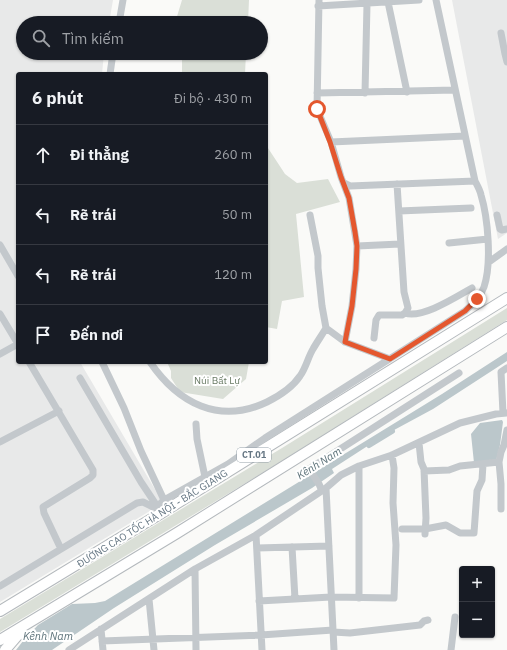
<!DOCTYPE html>
<html lang="vi">
<head>
<meta charset="utf-8">
<style>
	body { margin:0; font-family:"IBM Plex Sans",sans-serif; background:#242831; color:#f1f3f6 }
	.controls { position:absolute; right:12px; bottom:12px; display:grid; overflow:hidden; border-radius:4px; box-shadow:0 1px 3px #0004 }
	.controls button { width:36px; height:36px; display:grid; place-items:center; padding:0; border:0; border-bottom:1px solid #363941; background:#171b24; color:#f1f3f6; font:20px sans-serif }
	.stop { position:absolute; width:12px; height:12px; margin:-9px; border:3px solid #e4572e; border-radius:50%; background:#fff }
	.stop.end { background:#e4572e; border-color:#fff; box-shadow:0 1px 4px #0008 }
	.list { margin:0; padding:0; list-style:none }
	h2 { display:flex; justify-content:space-between; align-items:center; height:52px; margin:0; padding:0 16px; font-size:17px }
	h2 small { font-size:13px; font-weight:400; color:#9ea1a6 }
	.list li { display:grid; grid-template-columns:26px 1fr auto; gap:12px; align-items:center; box-sizing:border-box; height:60px; padding:0 16px; border-top:1px solid #363941 }
	.list b { display:block; font-size:15px; white-space:nowrap }
	.list em { font-size:13px; font-style:normal; color:#9ea1a6 }
	.icon { flex:none; width:22px; height:22px; fill:none; stroke:currentColor; stroke-width:2; stroke-linecap:round; stroke-linejoin:round }
	.map { position:relative; flex:none; width:507px; height:650px; overflow:hidden }
	.search { position:absolute; background:#171b24; box-shadow:0 1px 3px #0004; left:16px; top:16px; width:252px; height:44px; display:flex; align-items:center; gap:10px; box-sizing:border-box; padding:0 14px; border-radius:22px; color:#9ea1a6; font-size:15px }
	.panel { position:absolute; background:#171b24; box-shadow:0 1px 3px #0004; left:16px; top:72px; width:252px; height:292px; border-radius:4px }
	.map>svg:first-child { display:block }
</style>
</head>
<body>
<div class="map">
<svg width="507" height="650" viewBox="0 0 507 650">
	<rect width="100%" height="100%" fill="#fafaf8"/>
	<path fill="#e8e9e9" d="M0 0H113L109 23H23V53H104L102 74H18V362H80L163 503 0 602Z
		M452 0H507V233L498 239Z"/>
	<path fill="#dadfd7" d="M182 0H249L248 23H175Z
		M182 53H246L245 74H182Z
		M266 145 285 174 297 183 328 179 340 202 296 214 304 297 282 301 277 329 266 327Z
		M507 308V320L282 461 0 632V619L282 448Z
		M167 362H249L246 379 223 399 180 392 171 378V371Z"/>
	<path fill="#bbc7cb" d="M507 352V361L433 409 383 436 332 469 334 473 312 488 215 545 114 608 52 650H16L23 641 38 625 72 604 95 603 105 601 442 394Z
		M502 420 503 422 500 445 496 461 474 463 471 434 480 423Z"/>
	<g fill="none" stroke-linecap="round" stroke-linejoin="round">
		<path stroke="#bbc7cb" stroke-width="6" d="M369 445 392 431"/>
		<defs>
			<path id="highway" d="M0 611 163 512 507 298
				M0 640 177 533 507 327
				M5 650 17 636 21 633"/>
		</defs>
		<use href="#highway" stroke="#b4b9bd" stroke-width="12"/>
		<path stroke="#c3c8cc" stroke-width="7" d="M319 0 317 109 331 142 341 177 349 198 357 246 356 269 352 306 345 342
			M388 2 407 92
			M318 6 419 0
			M119 23 123 0
			M501 33 505 54H507
			M505 54 507 62
			M110 74 113 53
			M317 93 455 90
			M365 93 367 4
			M331 142 465 136
			M344 183 350 186 475 181
			M399 211 471 208
			M310 215 318 256V268L322 306 326 328 345 342 390 359
			M497 215 500 229 502 230 507 229
			M449 243 488 239
			M0 245 18 276
			M357 246 400 244
			M489 262 507 249
			M405 313C422 319 456 297 472 288
			M0 314 18 344
			M374 338 376 320 379 315H402L405 313 408 308 404 292 397 184
			M0 354 18 344
			M29 362 93 470V475L90 478 43 507 44 513 61 549
			M102 362 124 408 141 451 164 500 228 464 265 438 465 311C473 304 481 296 484 287 492 263 488 218 481 195 480 190 477 185 475 181L436 0
			M150 362C178 403 219 425 267 402 279 396 292 388 300 376 306 368 308 357 313 349 317 342 322 335 326 328
			M80 378 141 482 157 506
			M503 413 501 372 507 368
			M196 424 197 439 205 477
			M0 442 59 411
			M419 443 421 462 424 469 426 518 425 534
			M424 471 449 470 460 466 499 462
			M326 488 334 650
			M322 491 319 484 309 469 459 373
			M501 509V484L499 462 501 452 504 445 507 430
			M402 529H425L446 525 460 533H474L477 491 482 480 483 464
			M256 535 262 650
			M292 547 295 599
			M257 548 329 546
			M195 569 196 650
			M0 586 137 503 143 502 153 507 160 504 164 500
			M359 598V466
			M149 599 154 650
			M259 601 331 597 394 598 396 545 393 503 394 468 392 455
			M101 629 103 650
			M333 632 350 633 420 625 424 621 428 620
			M102 641 261 635 333 630
			M69 650 195 569 256 535 326 488 341 475 359 466 392 455 460 423 496 414 507 413
			M451 650 455 617"/>
		<use href="#highway" stroke="#fff" stroke-width="10"/>
	</g>
	<g fill="none" stroke-linecap="round" stroke-linejoin="round">
		<path stroke="#e4572e" stroke-width="5" d="M317 109 330 142 341 177 349 198 355 232 357 246 356 269 352 306 345 342 390 359 465 311 477 299"/>
	</g>
	<g text-anchor="middle" stroke-width="4" stroke-linejoin="round" paint-order="stroke">
		<rect fill="#fff" stroke="#939fa8" stroke-width="1" x="237" y="448" width="34" height="14" rx="3"/>
		<g font-size="9" font-weight="bold" fill="#657683">
			<text x="254" y="458">CT.01</text>
		</g>
		<g font-size="10" fill="#687a64" stroke="#fff">
			<text x="217" y="384">Núi Bất Lự</text>
		</g>
		<g font-size="10" fill="#657683" stroke="#fff">
			<text transform="translate(152 518) rotate(-32)" y="4">ĐƯỜNG CAO TỐC HÀ NỘI - BẮC GIANG</text>
		</g>
		<g font-size="11" font-style="italic" fill="#60757c" stroke="#fff">
			<text transform="translate(319 463) rotate(-32)" y="4">Kênh Nam</text>
			<text x="48" y="640">Kênh Nam</text>
		</g>
	</g>
</svg>
<div class="controls">
<button>+</button>
<button>−</button>
</div>
<div class="stop" style="left:317px;top:109px"></div>
<div class="stop end" style="left:477px;top:299px"></div>
<div class="search"><svg class="icon" aria-label="search" viewBox="0 0 24 24"><circle cx="10" cy="10" r="6"/><path d="M15 15l6 6"/></svg>Tìm kiếm</div>
<section class="panel">
<h2>6 phút<small>Đi bộ · 430 m</small></h2>
<ul class="list">
<li><svg class="icon" aria-label="ahead" viewBox="0 0 24 24"><path d="M12 20V5M6 11l6-6 6 6"/></svg><div><b>Đi thẳng</b></div><em>260 m</em></li>
<li><svg class="icon" aria-label="left" viewBox="0 0 24 24"><path d="M17 20v-9H6M10 6l-5 5 5 5"/></svg><div><b>Rẽ trái</b></div><em>50 m</em></li>
<li><svg class="icon" aria-label="left" viewBox="0 0 24 24"><path d="M17 20v-9H6M10 6l-5 5 5 5"/></svg><div><b>Rẽ trái</b></div><em>120 m</em></li>
<li><svg class="icon" aria-label="arrive" viewBox="0 0 24 24"><path d="M6 21V4h12l-3 4 3 4H6"/></svg><div><b>Đến nơi</b></div></li>
</ul>
</section>
</div>
</body>
</html>
